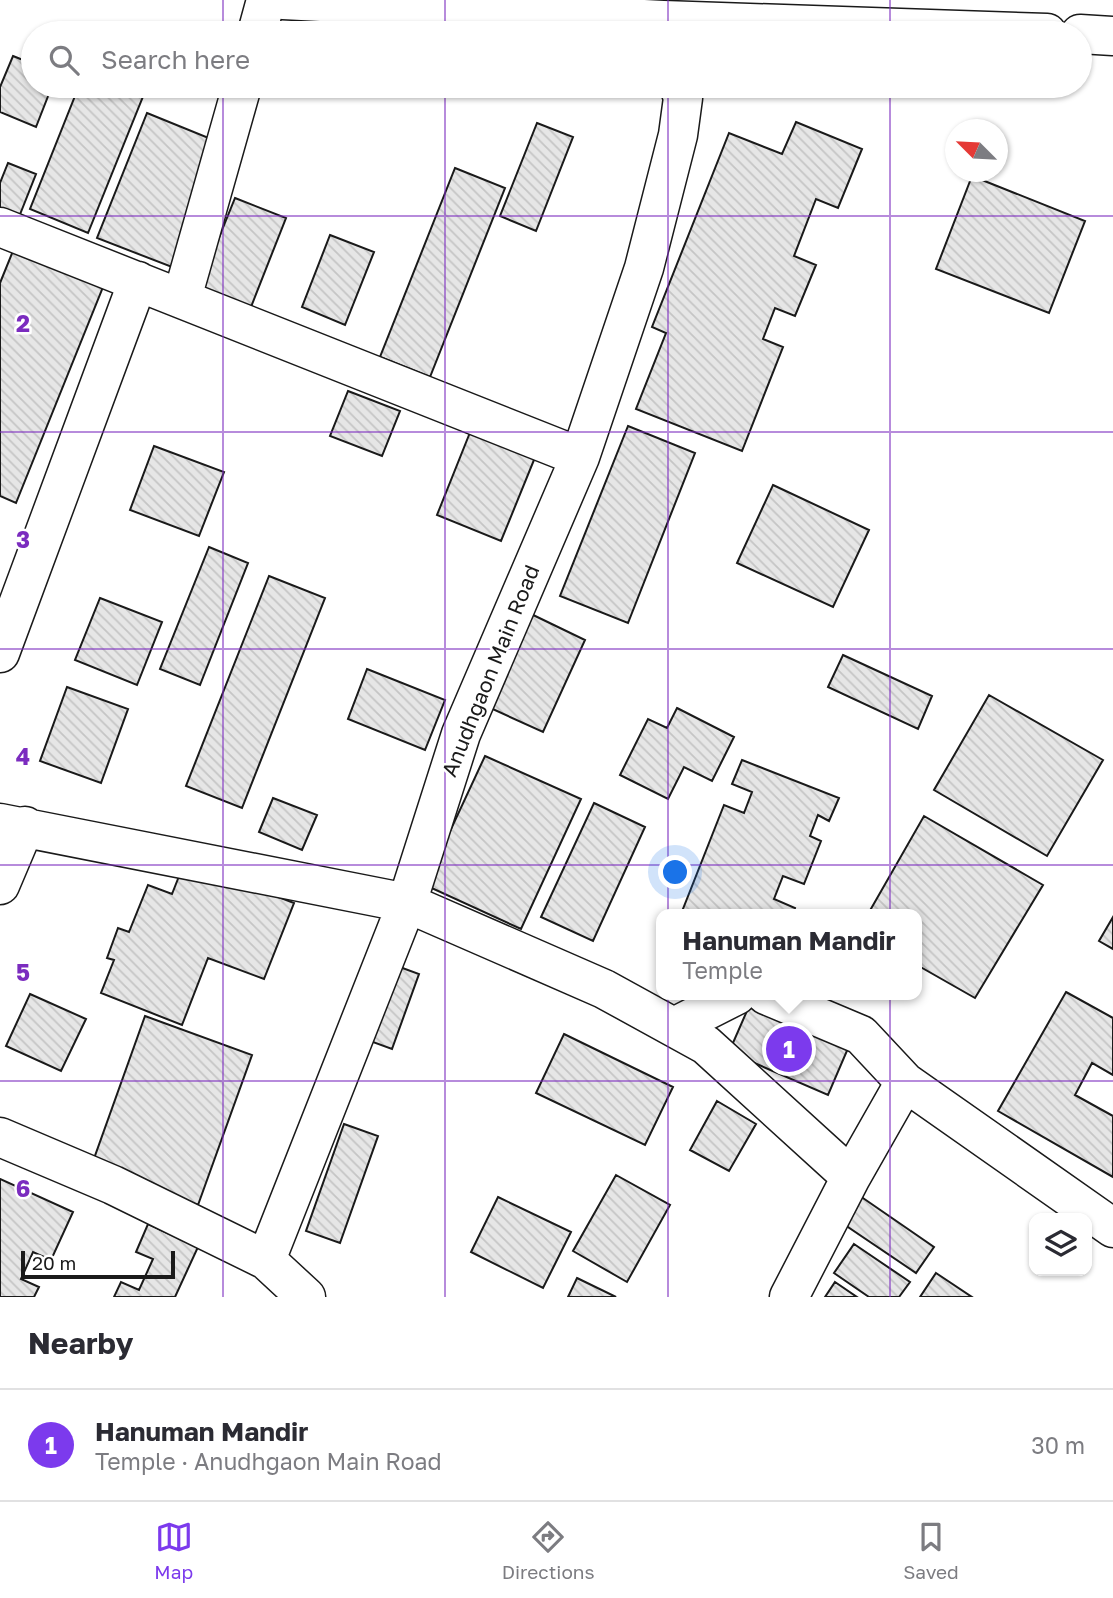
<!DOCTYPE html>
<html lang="en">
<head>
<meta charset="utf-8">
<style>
	body { margin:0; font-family:"Golos Text",sans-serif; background:#f7f7f7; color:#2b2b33 }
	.controls { position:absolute; right:21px; bottom:21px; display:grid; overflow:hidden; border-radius:14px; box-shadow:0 2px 5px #0004 }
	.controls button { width:63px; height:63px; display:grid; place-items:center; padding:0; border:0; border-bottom:2px solid #e1e1e2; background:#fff; color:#2b2b33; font:35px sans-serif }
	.compass { position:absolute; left:945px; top:119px; width:63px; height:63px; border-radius:50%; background:#fff; box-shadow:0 2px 5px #0004; rotate:294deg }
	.scale { position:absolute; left:21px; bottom:18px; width:154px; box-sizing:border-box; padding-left:7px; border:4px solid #1a1a1a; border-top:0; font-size:19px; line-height:24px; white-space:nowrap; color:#1a1a1a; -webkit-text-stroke:5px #fff; paint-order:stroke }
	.you { position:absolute; left:676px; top:873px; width:24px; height:24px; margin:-18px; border:5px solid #fff; border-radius:50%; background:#1a73e8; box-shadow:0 0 0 10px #1a73e833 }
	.badge { display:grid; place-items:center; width:46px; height:46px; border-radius:50%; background:#7c3aed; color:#fff; font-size:23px; font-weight:700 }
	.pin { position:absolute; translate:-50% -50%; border:4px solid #fff; box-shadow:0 2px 7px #0006 }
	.popup { position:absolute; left:656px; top:909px; width:266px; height:91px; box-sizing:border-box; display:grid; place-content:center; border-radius:14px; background:#fff; filter:drop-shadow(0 2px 5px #0005); font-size:23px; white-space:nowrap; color:#7c7c81 }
	.popup b { font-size:26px; color:#2b2b33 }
	.popup::after { content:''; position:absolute; left:50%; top:100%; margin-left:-14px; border:14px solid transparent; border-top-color:#fff }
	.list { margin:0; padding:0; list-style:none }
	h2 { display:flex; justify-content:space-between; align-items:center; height:91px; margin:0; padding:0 28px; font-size:30px }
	h2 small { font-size:23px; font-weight:400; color:#7c7c81 }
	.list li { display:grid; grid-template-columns:46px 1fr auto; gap:21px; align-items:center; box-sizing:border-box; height:112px; padding:0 28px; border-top:2px solid #e1e1e2 }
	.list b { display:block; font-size:26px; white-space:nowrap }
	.list p { margin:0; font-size:23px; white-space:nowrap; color:#7c7c81 }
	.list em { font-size:23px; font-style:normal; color:#7c7c81 }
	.icon { flex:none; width:38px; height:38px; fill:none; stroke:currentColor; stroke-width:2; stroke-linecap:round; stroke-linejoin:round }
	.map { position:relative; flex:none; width:1113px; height:1297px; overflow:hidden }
	.search { position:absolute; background:#fff; box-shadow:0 2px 5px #0004; left:21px; right:21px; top:21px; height:77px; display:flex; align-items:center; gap:18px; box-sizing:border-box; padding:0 24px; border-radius:38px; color:#7c7c81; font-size:26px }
	.sheet { height:203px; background:#fff }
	nav { display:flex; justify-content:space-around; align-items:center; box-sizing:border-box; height:98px; border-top:2px solid #e1e1e2; background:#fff; font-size:19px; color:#7c7c81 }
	nav a { display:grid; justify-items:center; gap:4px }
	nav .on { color:#7c3aed }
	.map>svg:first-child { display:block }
</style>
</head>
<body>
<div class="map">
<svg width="1113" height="1297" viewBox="0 0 1113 1297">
	<defs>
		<pattern id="building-back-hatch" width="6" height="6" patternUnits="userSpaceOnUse" patternTransform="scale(1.75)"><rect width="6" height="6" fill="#e6e6e6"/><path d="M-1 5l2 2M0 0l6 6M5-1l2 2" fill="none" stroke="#c5c5c5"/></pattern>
	</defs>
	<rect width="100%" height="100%" fill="#fff"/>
	<path fill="url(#building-back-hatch)" stroke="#1a1a1a" stroke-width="2" d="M13 56 33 64V86H52L36 127 0 112V87Z
		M79 86H138L146 89 88 233 30 209Z
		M147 113 221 143 172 267 97 238Z
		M796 122 862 149 838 208 816 199 794 256 816 265 795 316 775 308 763 339 783 347 742 451 636 409 666 333 652 327 729 133 782 154Z
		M537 123 573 137 536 231 500 216Z
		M8 163 36 174 15 227 0 221V183Z
		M455 168 505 188 430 377 380 357Z
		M972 176 1085 221 1049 313 936 269Z
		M235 198 286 218 247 317 195 297Z
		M330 235 374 252 345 325 302 307Z
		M15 246 105 282 16 503 0 496V283Z
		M348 391 400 411 382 456 330 436Z
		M628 426 695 453 628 623 560 596Z
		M471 430 536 455 501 541 437 515Z
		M154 446 224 472 199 536 130 510Z
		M773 485 869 530 833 607 737 563Z
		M209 547 248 563 200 685 160 669Z
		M269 576 325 598 242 808 186 786Z
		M100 598 162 622 137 685 75 660Z
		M529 613 585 640 543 732 486 706Z
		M843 655 932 696 918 729 828 687Z
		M367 669 445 700 425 750 348 719Z
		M67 687 128 709 101 783 40 761Z
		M989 695 1103 760 1047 856 934 790Z
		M677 708 734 737 712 781 684 767 668 799 620 775 648 719 667 728Z
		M485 756 581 799 521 929 425 885Z
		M742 760 839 798 829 821 818 815 810 836 821 841 804 884 783 876 774 899 795 908 793 914H681L724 805 744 813 752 792 732 784Z
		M273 798 317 815 302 850 259 832Z
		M594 803 645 827 593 941 541 917Z
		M924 816 1043 885 975 998 917 965V914H868Z
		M185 861 294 903 264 979 208 958 182 1025 101 993 114 960 107 958 118 928 129 932 148 885 172 894Z
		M1113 917V949L1099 941Z
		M397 966 419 974 392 1049 370 1041Z
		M1066 992 1113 1018V1075L1092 1063 1075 1095 1113 1116V1177L998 1111Z
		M30 994 86 1019 61 1071 6 1046Z
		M750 1004 849 1046 828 1095 729 1052Z
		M145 1016 252 1055 198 1205 91 1167Z
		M564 1034 673 1087 645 1145 536 1093Z
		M717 1101 756 1124 729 1171 690 1150Z
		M344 1124 378 1136 340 1243 306 1231Z
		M616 1175 670 1205 627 1282 573 1251Z
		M0 1179 73 1212 51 1260 33 1252 21 1279 39 1287 34 1297H0Z
		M860 1196 934 1247 916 1273 842 1223Z
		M498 1197 571 1232 543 1288 471 1252Z
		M148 1224 198 1247 175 1297H114L121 1282 139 1290 153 1259 136 1252Z
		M854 1244 910 1282 899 1297H869L834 1273Z
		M936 1273 972 1297H920Z
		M577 1278 616 1297H568Z
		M835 1282 857 1297H825Z"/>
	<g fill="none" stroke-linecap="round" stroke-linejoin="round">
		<defs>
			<path id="street" d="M257 33 266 0
				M0 227 580 457
				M182 298 242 86
				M0 653 138 281
				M0 823 407 903 604 989 706 1045 851 1177 789 1297
				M0 885 25 826
				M766 995 861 1035 905 1082
				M674 1027 737 995
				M0 1137 113 1185 266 1260 306 1297
				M851 1177 905 1082 1113 1228
				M266 1260 407 903 461 734 580 457 644 268 678 135 683 98 679 86"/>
			<path id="primary" d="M283 0 663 20 1047 33
				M1080 34 1113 36"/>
		</defs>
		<use href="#street" stroke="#1a1a1a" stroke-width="41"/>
		<use href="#primary" stroke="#1a1a1a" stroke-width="41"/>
		<use href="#street" stroke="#fff" stroke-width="38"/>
		<use href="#primary" stroke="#fff" stroke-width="38"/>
	</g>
	<path fill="none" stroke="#7b2cbf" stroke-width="2" stroke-opacity="0.55" d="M223 0V33M445 0V33M668 0V33M890 0V33M223 86V1297M445 86V1297M668 86V1297M890 86V1297M0 216H1113M0 432H1113M0 649H1113M0 865H1113M0 1081H1113"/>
	<g text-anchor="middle" stroke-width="5" stroke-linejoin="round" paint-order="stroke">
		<g font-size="21" fill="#1a1a1a" stroke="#fff">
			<text transform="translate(491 671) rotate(-68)" y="7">Anudhgaon Main Road</text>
		</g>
	</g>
	<g font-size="23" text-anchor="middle" font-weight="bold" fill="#7b2cbf" stroke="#fff" stroke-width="5" stroke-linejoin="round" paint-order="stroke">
		<text x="23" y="332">2</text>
		<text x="23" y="548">3</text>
		<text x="23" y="765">4</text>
		<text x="23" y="981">5</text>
		<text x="23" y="1197">6</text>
	</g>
</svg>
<div class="controls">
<button><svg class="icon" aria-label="layers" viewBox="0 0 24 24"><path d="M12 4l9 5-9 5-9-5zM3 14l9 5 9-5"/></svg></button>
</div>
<svg class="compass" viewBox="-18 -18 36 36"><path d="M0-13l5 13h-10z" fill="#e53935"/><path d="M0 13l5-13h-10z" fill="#7c7c81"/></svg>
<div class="scale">20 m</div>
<div class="you"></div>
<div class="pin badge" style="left:789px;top:1049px">1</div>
<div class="popup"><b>Hanuman Mandir</b>Temple</div>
<div class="search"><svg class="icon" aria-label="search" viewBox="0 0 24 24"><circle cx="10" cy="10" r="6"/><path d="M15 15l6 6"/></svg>Search here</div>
</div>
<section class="sheet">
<h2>Nearby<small></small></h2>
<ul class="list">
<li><span class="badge">1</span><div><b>Hanuman Mandir</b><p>Temple · Anudhgaon Main Road</p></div><em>30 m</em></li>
</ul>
</section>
<nav>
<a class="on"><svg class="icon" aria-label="map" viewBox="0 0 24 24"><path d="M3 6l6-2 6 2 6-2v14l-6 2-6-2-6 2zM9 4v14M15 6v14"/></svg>Map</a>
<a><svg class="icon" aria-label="directions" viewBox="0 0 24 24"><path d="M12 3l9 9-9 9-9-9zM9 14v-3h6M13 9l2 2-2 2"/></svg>Directions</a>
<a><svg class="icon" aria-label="saved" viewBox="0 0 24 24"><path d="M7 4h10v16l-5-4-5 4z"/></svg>Saved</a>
</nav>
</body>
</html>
